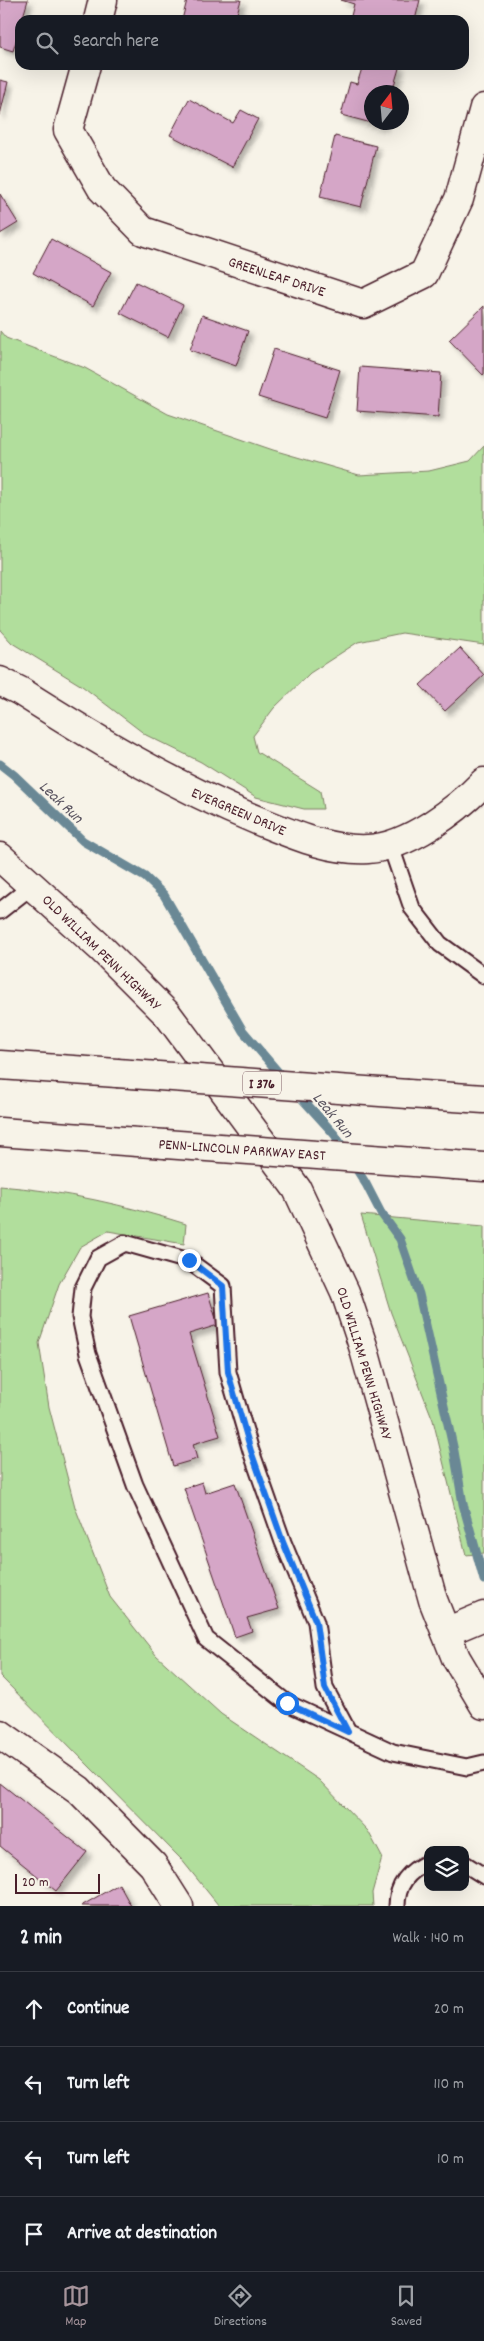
<!DOCTYPE html>
<html lang="en">
<head>
<meta charset="utf-8">
<style>
	body { margin:0; font-family:Dekko,sans-serif; background:#20242c; color:#f1f3f6 }
	.controls { position:absolute; right:15px; bottom:15px; display:grid; overflow:hidden; border-radius:10px; box-shadow:0 5px 20px #0002 }
	.controls button { width:45px; height:45px; display:grid; place-items:center; padding:0; border:0; border-bottom:1px solid #363941; background:#171b24; color:#f1f3f6; font:25px sans-serif }
	.compass { position:absolute; left:364px; top:85px; width:45px; height:45px; border-radius:50%; background:#171b24; box-shadow:0 5px 20px #0002; rotate:16deg }
	.scale { position:absolute; left:15px; bottom:12px; width:85px; box-sizing:border-box; padding-left:5px; border:2px solid #4a1f2b; border-top:0; font-size:14px; line-height:18px; white-space:nowrap; color:#4a1f2b; -webkit-text-stroke:4px #f7f3e8; paint-order:stroke }
	.stop { position:absolute; width:15px; height:15px; margin:-11px; border:4px solid #1a73e8; border-radius:50%; background:#fff }
	.stop.end { background:#1a73e8; border-color:#fff; box-shadow:0 1px 5px #0008 }
	.list { margin:0; padding:0; list-style:none }
	h2 { display:flex; justify-content:space-between; align-items:center; height:65px; margin:0; padding:0 20px; font-size:21px }
	h2 small { font-size:16px; font-weight:400; color:#9ea1a6 }
	.list li { display:grid; grid-template-columns:32px 1fr auto; gap:15px; align-items:center; box-sizing:border-box; height:75px; padding:0 20px; border-top:1px solid #363941 }
	.list b { display:block; font-size:19px; white-space:nowrap }
	.list em { font-size:16px; font-style:normal; color:#9ea1a6 }
	.icon { flex:none; width:28px; height:28px; fill:none; stroke:currentColor; stroke-width:2; stroke-linecap:round; stroke-linejoin:round }
	.map { position:relative; flex:none; width:484px; height:1906px; overflow:hidden }
	.search { position:absolute; background:#171b24; box-shadow:0 5px 20px #0002; left:15px; right:15px; top:15px; height:55px; display:flex; align-items:center; gap:12px; box-sizing:border-box; padding:0 18px; border-radius:15px; color:#9ea1a6; font-size:19px }
	.sheet { height:365px; background:#171b24 }
	nav { display:flex; justify-content:space-around; align-items:center; box-sizing:border-box; height:70px; border-top:1px solid #363941; background:#171b24; font-size:14px; color:#9ea1a6 }
	nav a { display:grid; justify-items:center; gap:2px }
	nav .on { color:#a6949b }
	.map>svg:first-child { display:block }
</style>
</head>
<body>
<div class="map">
<svg width="484" height="1906" viewBox="0 0 484 1906">
	<defs>
		<filter id="shadow"><feDropShadow dx="4.5" dy="4.5" stdDeviation="2.5" flood-color="#0004"/></filter>
	</defs>
	<rect width="100%" height="100%" fill="#f7f3e8"/>
	<filter id="ink" filterUnits="userSpaceOnUse"><feTurbulence type="fractalNoise" baseFrequency=".02" numOctaves="2"/><feDisplacementMap in="SourceGraphic" scale="10" xChannelSelector="R" yChannelSelector="G"/><feConvolveMatrix kernelMatrix="1 2 1 2 8 2 1 2 1" color-interpolation-filters="sRGB"/></filter>
	<g filter="url(#ink)">
		<path fill="#b1de9c" stroke="#7e7e64" d="M0 331 6 338 85 368 168 414 273 450 359 475 429 471 470 461 484 446V645L402 633 358 642 310 673 274 708 253 736 257 752 320 791 323 809H304L256 797 201 762 146 735 82 686 12 643 0 630Z
			M0 1186C63 1191 126 1205 186 1224L184 1244 108 1231 80 1247 59 1284 39 1343 49 1407 75 1507 110 1597 156 1655 221 1714 319 1780 368 1831 382 1857 372 1893 373 1906H219L181 1859 0 1676Z
			M361 1215 484 1226V1553L466 1555 433 1420 391 1313Z"/>
		<g fill="none" stroke-linecap="round" stroke-linejoin="round">
			<path stroke="#6a8895" stroke-width="9" d="M0 764 14 775 83 841 145 877 164 895 243 1031 284 1079
				M296 1092 335 1135 366 1184 381 1213 400 1239 419 1294 454 1451 463 1504 484 1580"/>
		</g>
		<path fill="#d5a6c7" stroke="#4a1f2b" filter="url(#shadow)" d="M0 0H28L22 20H20V28L13 51 0 47Z
			M187 0H241L235 20H182Z
			M341 0H420L415 20H350L354 4Z
			M363 65H400L392 92H372V122H384L383 126 341 115 350 82 357 84Z
			M0 80 8 82 0 115Z
			M189 99 233 123 241 110 258 119 232 167 170 135Z
			M335 136 376 146 361 207 320 197Z
			M0 194 18 223 0 234Z
			M51 239 111 272 93 306 33 273Z
			M136 282 183 305 168 337 120 313Z
			M484 306V374L483 375 449 340Z
			M202 315 248 331 236 366 190 350Z
			M274 349 340 370 325 418 258 397Z
			M360 367 441 373 438 417 357 411Z
			M460 648 484 675 445 711 420 685Z
			M208 1293 218 1325 189 1334 220 1436 193 1444 197 1459 173 1466 129 1316Z
			M202 1482 205 1493 235 1483 279 1609 247 1618 252 1631 235 1637 184 1488Z
			M0 1783 87 1852 56 1891 0 1846Z
			M119 1884 131 1906H81Z"/>
		<g fill="none" stroke-linecap="round" stroke-linejoin="round">
			<defs>
				<path id="lane" d="M390 844 412 908 440 944 484 976
					M0 911 32 886
					M348 1731 325 1688 316 1622 283 1542 251 1451 228 1372 223 1286 189 1261 125 1243 98 1258 83 1288 80 1317 88 1354 135 1485 206 1639 287 1703 393 1752 467 1767 484 1763
					M465 1864 484 1876
					M397 1906C397 1885 409 1870 428 1863"/>
				<path id="street" d="M98 20 103 0
					M86 65 68 130 102 189 143 231 363 304 424 274 459 199 484 108
					M0 681 20 691C97 740 174 786 259 821 294 835 330 851 368 849 408 847 457 810 484 782
					M446 1632 484 1616
					M0 1734 79 1790 153 1865 179 1906"/>
				<path id="secondary" d="M0 857 101 948 168 1015 297 1189 345 1292 363 1346 433 1600 456 1658 484 1705"/>
				<path id="highway" d="M0 1065 117 1073
					M408 1094 484 1099
					M0 1132 165 1144
					M455 1165 484 1167"/>
			</defs>
			<use href="#lane" stroke="#4a1f2b" stroke-width="19"/>
			<use href="#street" stroke="#4a1f2b" stroke-width="31"/>
			<use href="#secondary" stroke="#4a1f2b" stroke-width="31"/>
			<use href="#highway" stroke="#4a1f2b" stroke-width="31"/>
			<use href="#lane" stroke="#f7f3e8" stroke-width="15"/>
			<use href="#street" stroke="#f7f3e8" stroke-width="28"/>
			<use href="#secondary" stroke="#f7f3e8" stroke-width="28"/>
			<use href="#highway" stroke="#f7f3e8" stroke-width="28"/>
			<defs>
				<path id="highway-bridge" d="M117 1073 408 1094
					M165 1144 455 1165"/>
			</defs>
			<use href="#highway-bridge" stroke="#4a1f2b" stroke-width="31" stroke-linecap="butt"/>
			<use href="#highway-bridge" stroke="#f7f3e8" stroke-width="28"/>
		</g>
	</g>
	<g fill="none" stroke-linecap="round" stroke-linejoin="round" filter="url(#ink)">
		<path stroke="#1a73e8" stroke-width="6" d="M189 1260 223 1286 228 1372 251 1451 283 1542 316 1622 325 1688 348 1732 287 1703"/>
	</g>
	<g text-anchor="middle" stroke-width="4.5" stroke-linejoin="round" paint-order="stroke">
		<rect fill="#f7f3e8" stroke="#7e5f64" stroke-width="1" x="243" y="1071.5" width="38" height="23" rx="4"/>
		<g font-size="14" font-weight="bold" fill="#4a1f2b">
			<text x="262" y="1088">I 376</text>
		</g>
		<g font-size="15" fill="#4a1f2b" stroke="#f7f3e8">
			<text transform="translate(277 276) rotate(18)" y="5">GREENLEAF DRIVE</text>
			<text transform="translate(239 811) rotate(23)" y="5">EVERGREEN DRIVE</text>
			<text transform="translate(102 952) rotate(44)" y="5">OLD WILLIAM PENN HIGHWAY</text>
			<text transform="translate(242 1149) rotate(4)" y="5">PENN-LINCOLN PARKWAY EAST</text>
			<text transform="translate(365 1363) rotate(73)" y="5">OLD WILLIAM PENN HIGHWAY</text>
		</g>
		<g font-size="16" font-style="italic" fill="#5a5460" stroke="#f7f3e8">
			<text transform="translate(62 801) rotate(43)" y="6">Leak Run</text>
			<text transform="translate(334 1114) rotate(50)" y="6">Leak Run</text>
		</g>
	</g>
</svg>
<div class="controls">
<button><svg class="icon" aria-label="layers" viewBox="0 0 24 24"><path d="M12 4l9 5-9 5-9-5zM3 14l9 5 9-5"/></svg></button>
</div>
<svg class="compass" viewBox="-18 -18 36 36"><path d="M0-13l5 13h-10z" fill="#e53935"/><path d="M0 13l5-13h-10z" fill="#9ea1a6"/></svg>
<div class="scale">20 m</div>
<div class="stop" style="left:287px;top:1703px"></div>
<div class="stop end" style="left:189px;top:1260px"></div>
<div class="search"><svg class="icon" aria-label="search" viewBox="0 0 24 24"><circle cx="10" cy="10" r="6"/><path d="M15 15l6 6"/></svg>Search here</div>
</div>
<section class="sheet">
<h2>2 min<small>Walk · 140 m</small></h2>
<ul class="list">
<li><svg class="icon" aria-label="ahead" viewBox="0 0 24 24"><path d="M12 20V5M6 11l6-6 6 6"/></svg><div><b>Continue</b></div><em>20 m</em></li>
<li><svg class="icon" aria-label="left" viewBox="0 0 24 24"><path d="M17 20v-9H6M10 6l-5 5 5 5"/></svg><div><b>Turn left</b></div><em>110 m</em></li>
<li><svg class="icon" aria-label="left" viewBox="0 0 24 24"><path d="M17 20v-9H6M10 6l-5 5 5 5"/></svg><div><b>Turn left</b></div><em>10 m</em></li>
<li><svg class="icon" aria-label="arrive" viewBox="0 0 24 24"><path d="M6 21V4h12l-3 4 3 4H6"/></svg><div><b>Arrive at destination</b></div></li>
</ul>
</section>
<nav>
<a class="on"><svg class="icon" aria-label="map" viewBox="0 0 24 24"><path d="M3 6l6-2 6 2 6-2v14l-6 2-6-2-6 2zM9 4v14M15 6v14"/></svg>Map</a>
<a><svg class="icon" aria-label="directions" viewBox="0 0 24 24"><path d="M12 3l9 9-9 9-9-9zM9 14v-3h6M13 9l2 2-2 2"/></svg>Directions</a>
<a><svg class="icon" aria-label="saved" viewBox="0 0 24 24"><path d="M7 4h10v16l-5-4-5 4z"/></svg>Saved</a>
</nav>
</body>
</html>
